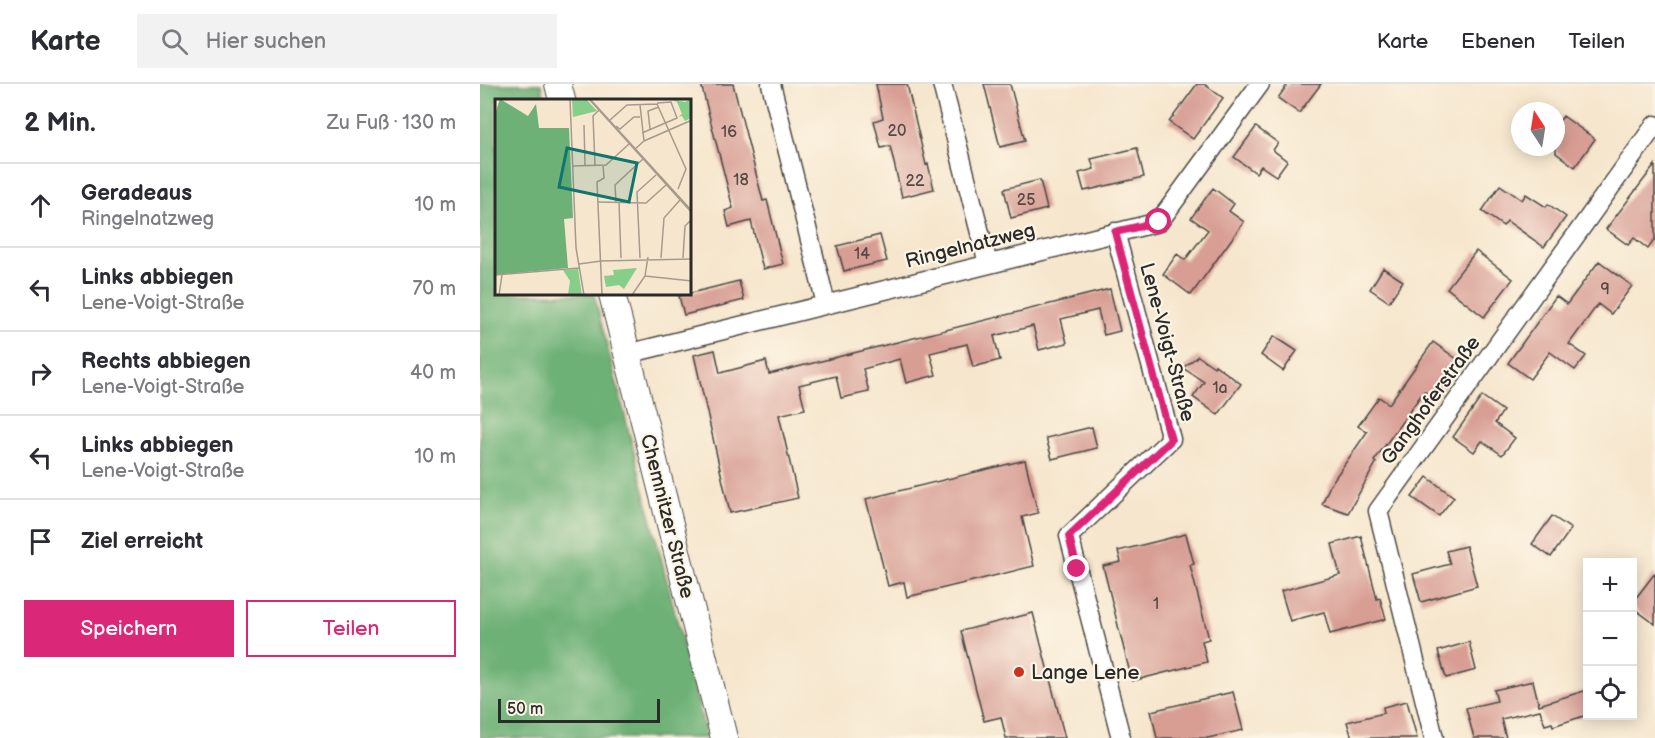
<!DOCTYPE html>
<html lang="de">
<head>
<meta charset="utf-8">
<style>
	body { margin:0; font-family:"Balsamiq Sans",sans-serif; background:#f2f2f3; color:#2b2b33 }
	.controls { position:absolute; right:18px; bottom:18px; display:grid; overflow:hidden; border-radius:0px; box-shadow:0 3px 15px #0003 }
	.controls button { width:54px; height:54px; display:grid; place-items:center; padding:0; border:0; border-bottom:2px solid #e1e1e2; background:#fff; color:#2b2b33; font:30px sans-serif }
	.compass { position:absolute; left:1031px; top:18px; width:54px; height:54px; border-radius:50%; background:#fff; box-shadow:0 3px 15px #0003; rotate:348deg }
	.scale { position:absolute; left:18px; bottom:15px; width:162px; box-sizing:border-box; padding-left:6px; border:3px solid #2b2b2b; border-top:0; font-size:16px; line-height:21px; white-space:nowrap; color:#2b2b2b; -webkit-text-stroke:4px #fcf5e5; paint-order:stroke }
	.stop { position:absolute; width:18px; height:18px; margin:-14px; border:4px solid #db2777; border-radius:50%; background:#fff }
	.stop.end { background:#db2777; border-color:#fff; box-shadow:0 2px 6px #0008 }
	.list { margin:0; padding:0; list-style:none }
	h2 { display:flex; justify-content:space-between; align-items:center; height:78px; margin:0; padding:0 24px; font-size:26px }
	h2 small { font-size:20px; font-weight:400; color:#7c7c81 }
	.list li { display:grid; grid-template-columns:39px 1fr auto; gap:18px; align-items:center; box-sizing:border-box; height:84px; padding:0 24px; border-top:2px solid #e1e1e2 }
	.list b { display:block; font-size:22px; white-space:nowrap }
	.list p { margin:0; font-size:20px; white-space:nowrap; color:#7c7c81 }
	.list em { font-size:20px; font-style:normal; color:#7c7c81 }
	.actions { display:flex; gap:12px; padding:18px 24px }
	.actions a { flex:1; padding:14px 0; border:2px solid #db2777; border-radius:0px; text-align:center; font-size:21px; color:#db2777 }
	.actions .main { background:#db2777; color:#fff }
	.icon { flex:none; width:33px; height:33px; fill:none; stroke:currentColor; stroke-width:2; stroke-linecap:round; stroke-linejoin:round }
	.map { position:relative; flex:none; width:1175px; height:654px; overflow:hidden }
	header { display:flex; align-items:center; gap:36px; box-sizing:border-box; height:84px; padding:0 30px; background:#fff; border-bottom:2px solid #e1e1e2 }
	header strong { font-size:28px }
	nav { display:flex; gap:33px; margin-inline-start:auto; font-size:21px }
	.search { width:420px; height:54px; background:#f2f2f3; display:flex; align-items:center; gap:15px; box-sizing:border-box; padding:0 21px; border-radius:0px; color:#7c7c81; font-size:22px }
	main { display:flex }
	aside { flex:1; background:#fff }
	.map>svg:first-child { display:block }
</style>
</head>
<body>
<header>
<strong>Karte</strong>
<div class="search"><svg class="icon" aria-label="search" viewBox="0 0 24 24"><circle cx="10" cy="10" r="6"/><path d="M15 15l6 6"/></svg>Hier suchen</div>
<nav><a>Karte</a><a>Ebenen</a><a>Teilen</a></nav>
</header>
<main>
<aside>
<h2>2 Min.<small>Zu Fuß · 130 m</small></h2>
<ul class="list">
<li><svg class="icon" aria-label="ahead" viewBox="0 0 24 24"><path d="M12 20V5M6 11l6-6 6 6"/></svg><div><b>Geradeaus</b><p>Ringelnatzweg</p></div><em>10 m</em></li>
<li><svg class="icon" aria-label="left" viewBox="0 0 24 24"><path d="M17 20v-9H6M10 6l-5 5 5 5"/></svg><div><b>Links abbiegen</b><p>Lene-Voigt-Straße</p></div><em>70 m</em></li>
<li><svg class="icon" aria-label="right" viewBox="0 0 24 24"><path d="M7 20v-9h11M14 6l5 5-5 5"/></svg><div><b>Rechts abbiegen</b><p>Lene-Voigt-Straße</p></div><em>40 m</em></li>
<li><svg class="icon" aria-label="left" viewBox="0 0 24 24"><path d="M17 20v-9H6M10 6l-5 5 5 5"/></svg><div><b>Links abbiegen</b><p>Lene-Voigt-Straße</p></div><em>10 m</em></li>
<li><svg class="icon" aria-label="arrive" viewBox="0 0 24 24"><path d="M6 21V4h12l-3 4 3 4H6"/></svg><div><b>Ziel erreicht</b></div></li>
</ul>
<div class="actions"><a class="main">Speichern</a><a>Teilen</a></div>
</aside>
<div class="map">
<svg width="1175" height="654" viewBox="0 0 1175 654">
	<rect width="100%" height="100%" fill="#fcf5e5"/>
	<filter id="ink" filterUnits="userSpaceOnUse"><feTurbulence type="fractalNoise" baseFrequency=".0167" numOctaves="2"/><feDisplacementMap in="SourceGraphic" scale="12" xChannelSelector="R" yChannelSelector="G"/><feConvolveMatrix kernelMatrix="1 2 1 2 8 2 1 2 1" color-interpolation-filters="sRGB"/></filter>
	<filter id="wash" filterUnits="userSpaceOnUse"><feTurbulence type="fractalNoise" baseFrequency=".008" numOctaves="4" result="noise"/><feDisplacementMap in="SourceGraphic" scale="24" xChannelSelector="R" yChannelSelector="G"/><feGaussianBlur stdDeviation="1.35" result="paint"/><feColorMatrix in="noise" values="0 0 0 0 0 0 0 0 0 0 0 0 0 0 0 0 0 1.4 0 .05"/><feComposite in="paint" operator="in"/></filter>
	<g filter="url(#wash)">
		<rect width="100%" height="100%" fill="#f6e6cd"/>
		<path fill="#6db176" stroke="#4c6e50" stroke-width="1.5" d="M0 0H61L65 16H16V210H114L227 654H0Z"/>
		<g id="blocks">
			<path fill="#d89e94" d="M221 0H253L283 117 287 116 303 180 283 185 271 137 249 143 245 127 253 124Z
				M396 0H427L446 81 448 80 454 105 422 113 410 62 401 64 394 37 403 34Z
				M504 0H530L545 57 520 63Z
				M717 0H724L743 14 713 55 689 38Z
				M808 0H841L819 29 798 14Z
				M1083 32 1115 55 1095 83 1076 69V42Z
				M776 43 798 59 793 66 807 77 796 92 781 82 776 89 754 73Z
				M657 64 664 93 604 107 599 89 614 85 611 75Z
				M1175 81V155L1168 165 1154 154 1148 161 1126 145Z
				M560 96 567 125 531 134 524 105Z
				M1020 101 1042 116 1046 110 1066 123 1068 120 1086 133 1064 163 1027 137 1023 142 1002 127Z
				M733 104 754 120 749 127 764 138 711 211 683 190 697 170 705 176 728 146 711 134Z
				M400 151 407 177 364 187 357 162Z
				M996 167 1033 195 1004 233 967 204Z
				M1119 177 1152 202 1131 230 1118 220 1089 260 1106 272 1095 286 1070 268 1050 295 1028 279 1076 212 1087 220Z
				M903 184 923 197 909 218 890 205Z
				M259 197 264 216 204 231 199 212Z
				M630 205 640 247 624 251 618 226 581 235 587 259 559 266 553 242 514 252 520 276 493 283 487 260 450 269 456 291 426 299 420 275 383 285 389 308 361 314 356 292 319 301 325 325 299 331 318 414 250 429 214 271 235 266 240 289 286 277 289 290Z
				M794 252 817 267 803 287 781 271Z
				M953 258 981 278 955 315 944 307 894 377 896 379 868 429 842 420 850 401 887 348 878 342 899 313 909 320Z
				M718 272 734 283 735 281 761 300 738 331 713 313 724 298 703 284Z
				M1002 312 1023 327 1015 339 1035 354 1022 371 1002 357 994 368 973 353Z
				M612 343 617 364 572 375 566 354Z
				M545 376 558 429 542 433 554 482 427 513 424 498 408 502 386 415Z
				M947 393 974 413 959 432 932 413Z
				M1072 432 1091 445 1071 473 1052 460Z
				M706 450 714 480 710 481 729 555 722 557 727 578 652 597 623 482 641 478 638 467Z
				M881 452 897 515 900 514 906 535 850 550 844 528 810 537 801 507 860 491 852 460Z
				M986 462 997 502 941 518 933 490 970 480 966 467Z
				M1175 489V540L1152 523V519Z
				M553 529 585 654H526L521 633 504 637 481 547Z
				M989 558 996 586 966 594 958 567Z
				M1053 597 1059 621 1107 606V631L1073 642 1072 639 1065 641 1060 626 1021 635 1026 654H994L986 624 1017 617 1014 606Z
				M753 608 763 646 728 654H677L671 627Z
				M927 617 937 654H872L867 638 904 629 903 623Z"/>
		</g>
	</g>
	<g filter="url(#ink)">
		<use href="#blocks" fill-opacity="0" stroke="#494743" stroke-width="1.5"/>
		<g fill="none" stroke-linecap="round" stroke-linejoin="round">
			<defs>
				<path id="minor" d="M291 0 346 220
					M462 0 508 180
					M635 148 691 355 589 452 641 654
					M147 270 679 138 780 0
					M954 654 898 427 1175 41"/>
				<path id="secondary" d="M78 0 82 16
					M132 210 244 654"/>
			</defs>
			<use href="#minor" stroke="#494743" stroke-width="21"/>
			<use href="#secondary" stroke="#494743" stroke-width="28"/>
			<use href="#minor" stroke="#fff" stroke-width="18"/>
			<use href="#secondary" stroke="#fff" stroke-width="26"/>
		</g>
	</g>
	<g fill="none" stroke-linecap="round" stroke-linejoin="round" filter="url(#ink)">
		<path stroke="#db2777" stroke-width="8" d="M597 485 589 452 691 356 635 148 679 138"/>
	</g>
	<circle fill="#c8321e" stroke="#fcf5e5" stroke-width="2" cx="539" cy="588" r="6"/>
	<g text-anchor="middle" stroke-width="4.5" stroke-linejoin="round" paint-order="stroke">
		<g font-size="16" fill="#564845">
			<text x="417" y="52">20</text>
			<text x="249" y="53">16</text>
			<text x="261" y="101">18</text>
			<text x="435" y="102">22</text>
			<text x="546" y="121">25</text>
			<text x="382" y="175">14</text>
			<text x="1125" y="210">9</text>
			<text x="740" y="309">1a</text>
			<text x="676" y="525">1</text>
		</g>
		<g font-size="20" fill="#2b2b2b" stroke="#fcf5e5">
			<text transform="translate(490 161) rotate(-14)" y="7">Ringelnatzweg</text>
			<text transform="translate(688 258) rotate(75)" y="7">Lene-Voigt-Straße</text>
			<text transform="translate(950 316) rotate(-54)" y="7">Ganghoferstraße</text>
			<text transform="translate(188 432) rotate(76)" y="7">Chemnitzer Straße</text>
		</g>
		<g font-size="20" fill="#2b2b2b" stroke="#fcf5e5" text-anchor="start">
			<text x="551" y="595">Lange Lene</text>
		</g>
	</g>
	<g transform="translate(15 15)">
		<rect width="196" height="196" fill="#f6e6cd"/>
		<path d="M77 0H91L102 12 78 18ZM176 0 190 3 196 0V19L190 22 187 17 183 18 187 15 182 3ZM142 169 129 190 124 186 111 188 109 177 119 176 118 171ZM83 170 87 196H73L75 182 68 171Z" fill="#87ce8a"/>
		<path d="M5 0 33 17 41 5 44 29H74L78 119 69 120 73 169 0 176V15Z" fill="#6db176"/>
		<path fill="none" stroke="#a59b8c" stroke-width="1.5" d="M75 0 81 149 89 196M94 0 197 114M95 0 197 112M145 6 149 42M115 21 132 6 162 5 191 70 183 90M89 26 90 66M121 27 125 30 139 18H145M155 30 153 12 164 8M147 34 182 19 176 3 162 4M139 51 149 42 197 21M100 66 98 17 104 11M78 67 111 66 134 45M102 103 151 104 171 86M121 103 120 86 148 60M124 103 126 159M145 159 142 93 161 76M166 159 169 119 185 101M188 159 190 127 197 120M105 162 197 160M84 165 106 162M0 176 84 169M150 177 197 182M4 196 7 176M107 196 102 83 109 79 108 66M137 196 150 177 153 158"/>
		<path fill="#0f766e" fill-opacity="0.15" stroke="#0f766e" stroke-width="3" d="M72 49 142 64 134 103 64 88Z"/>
		<rect width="196" height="196" fill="none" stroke="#2b2b2b" stroke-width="3"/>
	</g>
</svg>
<div class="controls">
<button>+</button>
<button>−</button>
<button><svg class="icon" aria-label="locate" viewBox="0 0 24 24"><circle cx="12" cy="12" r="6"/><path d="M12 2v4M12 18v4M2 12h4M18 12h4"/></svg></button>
</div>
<svg class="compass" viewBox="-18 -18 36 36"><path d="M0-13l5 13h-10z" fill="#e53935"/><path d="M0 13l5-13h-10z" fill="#7c7c81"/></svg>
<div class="scale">50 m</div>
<div class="stop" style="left:679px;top:138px"></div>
<div class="stop end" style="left:597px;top:485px"></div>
</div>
</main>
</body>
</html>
